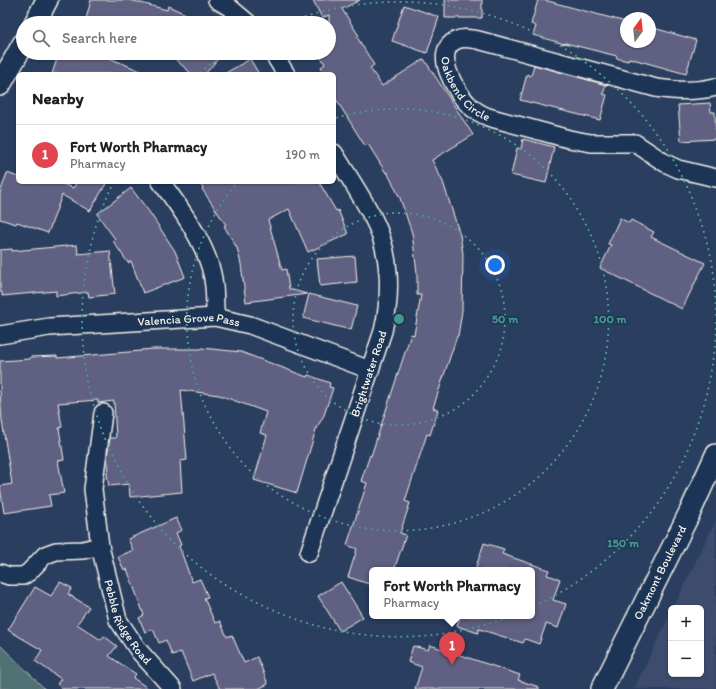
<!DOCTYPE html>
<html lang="en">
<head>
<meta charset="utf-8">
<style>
	body { margin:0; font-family:Itim,sans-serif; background:#f2f2f2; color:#202124 }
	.controls { position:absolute; right:12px; bottom:12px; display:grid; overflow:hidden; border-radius:6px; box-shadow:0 1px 3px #0004 }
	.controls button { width:36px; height:36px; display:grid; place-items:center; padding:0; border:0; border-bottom:1px solid #e0e0e0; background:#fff; color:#202124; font:20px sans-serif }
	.compass { position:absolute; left:620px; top:12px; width:36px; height:36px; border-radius:50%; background:#fff; box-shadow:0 1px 3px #0004; rotate:15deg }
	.you { position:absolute; left:495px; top:265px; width:14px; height:14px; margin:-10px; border:3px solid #fff; border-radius:50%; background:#1a73e8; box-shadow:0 0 0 6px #1a73e833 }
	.badge { display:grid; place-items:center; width:26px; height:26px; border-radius:50%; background:#84575d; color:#fff; font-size:13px; font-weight:700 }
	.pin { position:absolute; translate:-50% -33px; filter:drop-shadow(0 1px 2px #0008) }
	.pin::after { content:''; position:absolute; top:21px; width:14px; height:12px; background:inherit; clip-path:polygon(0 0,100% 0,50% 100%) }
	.popup { position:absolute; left:369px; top:567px; width:166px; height:52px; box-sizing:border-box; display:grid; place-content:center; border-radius:6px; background:#fff; filter:drop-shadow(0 1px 3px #0005); font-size:13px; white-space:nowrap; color:#757577 }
	.popup b { font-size:15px; color:#202124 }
	.popup::after { content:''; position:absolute; left:50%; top:100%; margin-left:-8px; border:8px solid transparent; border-top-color:#fff }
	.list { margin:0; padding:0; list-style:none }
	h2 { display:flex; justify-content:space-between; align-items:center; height:52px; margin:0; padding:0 16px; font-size:17px }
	h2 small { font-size:13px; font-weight:400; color:#757577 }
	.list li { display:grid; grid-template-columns:26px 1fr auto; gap:12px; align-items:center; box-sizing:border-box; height:60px; padding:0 16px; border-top:1px solid #e0e0e0 }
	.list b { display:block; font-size:15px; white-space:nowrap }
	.list p { margin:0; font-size:13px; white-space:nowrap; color:#757577 }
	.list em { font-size:13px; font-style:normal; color:#757577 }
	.icon { flex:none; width:22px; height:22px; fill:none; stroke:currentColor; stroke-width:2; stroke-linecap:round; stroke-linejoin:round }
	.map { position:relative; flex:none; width:716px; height:689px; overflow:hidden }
	.search { position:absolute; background:#fff; box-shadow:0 1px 3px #0004; left:16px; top:16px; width:320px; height:44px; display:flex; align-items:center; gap:10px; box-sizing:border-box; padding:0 14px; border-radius:22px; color:#757577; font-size:15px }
	.panel { position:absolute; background:#fff; box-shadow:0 1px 3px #0004; left:16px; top:72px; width:320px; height:112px; border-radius:6px }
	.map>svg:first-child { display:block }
</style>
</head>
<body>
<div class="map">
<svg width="716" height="689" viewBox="0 0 716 689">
	<rect width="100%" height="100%" fill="#2a3e60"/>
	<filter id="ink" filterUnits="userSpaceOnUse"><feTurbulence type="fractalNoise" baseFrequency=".025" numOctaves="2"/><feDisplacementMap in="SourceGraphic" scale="8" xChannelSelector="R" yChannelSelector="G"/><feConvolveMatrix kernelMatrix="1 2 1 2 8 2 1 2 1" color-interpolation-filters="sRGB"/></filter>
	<g filter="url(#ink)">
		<path fill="#3e4b6d" d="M716 520V689H634L671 612V674H701V608H673Z"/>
		<path fill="#507171" stroke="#a2b1ac" d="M0 645 45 689H0Z"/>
		<path fill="#606082" stroke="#f4f1e8" d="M91 0H130L167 10 168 6 206 23H85Z
			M313 0H360L342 9 359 36 357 37 374 65 370 68 382 86 424 59 473 135 432 160 443 182 460 235 463 254 462 311 458 336H457L433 408 438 410 430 435 427 434 405 501 410 503 400 533 406 535 394 570H372V585L348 577 357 549 347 545 367 483 361 481 370 455 371 456 411 334 414 335 421 295H417V273L412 233 400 198 387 172 386 173 368 144 365 146 334 96V74H325L321 67 325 64 318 53H329V15L322 18Z
			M445 0H482V18H445Z
			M538 0H544L626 22V42H650V27L696 40 686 74 629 58 628 61 616 58 617 56 565 43 564 44 533 35 536 26 531 24Z
			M404 5 439 17 427 53 392 41Z
			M59 53H97L148 74H52Z
			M168 53H223L205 74H192Z
			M250 59 259 74H224Z
			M534 65 606 85 603 94 607 95 600 120 520 100 527 74 531 76Z
			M710 103 711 112H715L716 139 681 141 678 105Z
			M523 139 554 147 546 183 511 175 517 148 521 149Z
			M7 173 18 177V182H58L73 188 77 182H107L90 211 62 195 48 233 17 222 16 224 0 219V193Z
			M199 182H319L336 211 338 210 348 234 308 252 289 209 268 220 282 270 286 269 289 289 307 294 246 302 241 264 237 248 224 226 226 225 202 189 203 188Z
			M131 188 150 213 175 251 185 277 143 293 131 261 128 263 113 241 115 239 97 214Z
			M620 218 629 223 631 220 654 232 651 237 705 263 682 309 600 268 611 245 608 244Z
			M77 245 78 254 110 251 115 294 89 297 88 292 56 296V291L2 296V292H0V250L12 249V251Z
			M355 256 357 282 320 286 317 259Z
			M309 294 357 306 351 330 303 318Z
			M202 348 241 352 307 377 308 375 330 383 329 387 333 388 324 415 319 424 317 426 297 493 254 480 267 435 260 433 266 412 219 395 181 390 187 460 180 461 182 492 130 497 129 484 109 486 107 475V471H109L107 456 110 438H116L114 401 98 403V400L58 403 62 427 59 428 64 460 58 461 64 493 49 495 51 506 4 513 0 486 12 484 2 421 0 391V361L30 359V357L57 356V358L141 351V350L153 349H201Z
			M176 518 182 530 176 533 181 545 179 546 192 582 200 579 208 597 204 598 215 623 220 621 227 637 232 635 244 663 257 657 268 684 258 689H220L212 673 193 681 181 652 172 655 166 640 159 643 153 629 145 632 139 618 144 615 127 569 124 570 118 557 133 550 128 539Z
			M484 543 504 549 502 554 549 570 547 575 560 579 553 600 566 604 558 628 546 624 539 644 525 639 523 643 479 629 478 633 457 626 460 616H532V570H475Z
			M60 582 72 588 68 594 89 607 77 624 101 640 104 636 117 646 109 656 136 674 133 678 149 689H64L57 684 61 679 35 661 42 650 8 630 35 587 51 596Z
			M341 582 363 617 340 631 318 596Z
			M430 645 520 675 518 680 539 687V689H415L422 667 408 662 413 646 428 650Z"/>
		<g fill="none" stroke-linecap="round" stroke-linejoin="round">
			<defs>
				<g id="minor">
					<path d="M217 0 229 7 248 23"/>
					<path d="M273 53 286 74"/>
					<path id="s1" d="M716 87C695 92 677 91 656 88L478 40C471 39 463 37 457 40 430 51 457 94 470 106 475 111 481 114 488 117L569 139 591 143H635L665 163 678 169 716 178"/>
					<path d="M161 182C182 210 211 250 214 286 215 296 215 307 215 317"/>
					<path id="s2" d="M0 335 49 327 215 317 250 325 370 370"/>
					<path id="s3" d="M103 413 93 489 100 546 118 620 139 651 173 689"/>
					<path id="s4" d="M309 553 383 331C392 293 391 251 372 216 361 195 347 174 334 153"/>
					<path d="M0 573 9 576H23L29 572 45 555 56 551 83 550 100 546"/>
				</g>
				<g id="tertiary">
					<path d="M35 23 47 0"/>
					<path d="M0 85 23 44"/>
					<path id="s5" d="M602 689 690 512 716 455"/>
				</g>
			</defs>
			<use href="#minor" stroke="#f4f1e8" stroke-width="20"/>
			<use href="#tertiary" stroke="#f4f1e8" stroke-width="24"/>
			<use href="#minor" stroke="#1d3557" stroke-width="17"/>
			<use href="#tertiary" stroke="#1d3557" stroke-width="21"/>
		</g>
	</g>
	<g fill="none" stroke="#48958c" stroke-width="2" stroke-dasharray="2 4">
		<circle cx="399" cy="319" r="106"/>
		<path d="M336 118A211 211 0 1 1 237 183"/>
		<path d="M716 322A317 317 0 1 1 113 183M200 73A317 317 0 0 1 226 53M288 22A317 317 0 0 1 716 316"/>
	</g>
	<g text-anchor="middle" stroke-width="3" stroke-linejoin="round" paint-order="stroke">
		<g font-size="12" fill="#f4f1e8" stroke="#1d3557">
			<text dy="4" stroke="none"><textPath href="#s1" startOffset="327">Oakbend Circle</textPath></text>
			<text dy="4" stroke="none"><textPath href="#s2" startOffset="190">Valencia Grove Pass</textPath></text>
			<text dy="4" stroke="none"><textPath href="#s4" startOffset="189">Brightwater Road</textPath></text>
			<text dy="4" stroke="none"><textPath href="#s5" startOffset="130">Oakmont Boulevard</textPath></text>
			<text dy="4" stroke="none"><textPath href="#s3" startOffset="216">Pebble Ridge Road</textPath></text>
		</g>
	</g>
	<circle cx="399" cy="319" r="6" fill="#48958c" stroke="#1d3557" stroke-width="2"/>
	<g font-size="12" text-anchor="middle" font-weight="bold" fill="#48958c" stroke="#1d3557" stroke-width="3" stroke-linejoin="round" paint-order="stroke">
		<text x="505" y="323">50 m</text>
		<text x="610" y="323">100 m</text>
		<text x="623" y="547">150 m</text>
	</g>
</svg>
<div class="controls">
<button>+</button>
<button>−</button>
</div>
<svg class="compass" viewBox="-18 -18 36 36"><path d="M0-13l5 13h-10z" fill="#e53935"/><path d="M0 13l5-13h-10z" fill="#757577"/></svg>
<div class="you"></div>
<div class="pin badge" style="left:452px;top:665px;background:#e0444e">1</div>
<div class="popup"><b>Fort Worth Pharmacy</b>Pharmacy</div>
<div class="search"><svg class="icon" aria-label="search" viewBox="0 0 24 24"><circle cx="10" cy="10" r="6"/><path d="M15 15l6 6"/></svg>Search here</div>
<section class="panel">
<h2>Nearby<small></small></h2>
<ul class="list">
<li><span class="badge" style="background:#e0444e">1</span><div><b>Fort Worth Pharmacy</b><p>Pharmacy</p></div><em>190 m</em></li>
</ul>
</section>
</div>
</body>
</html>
